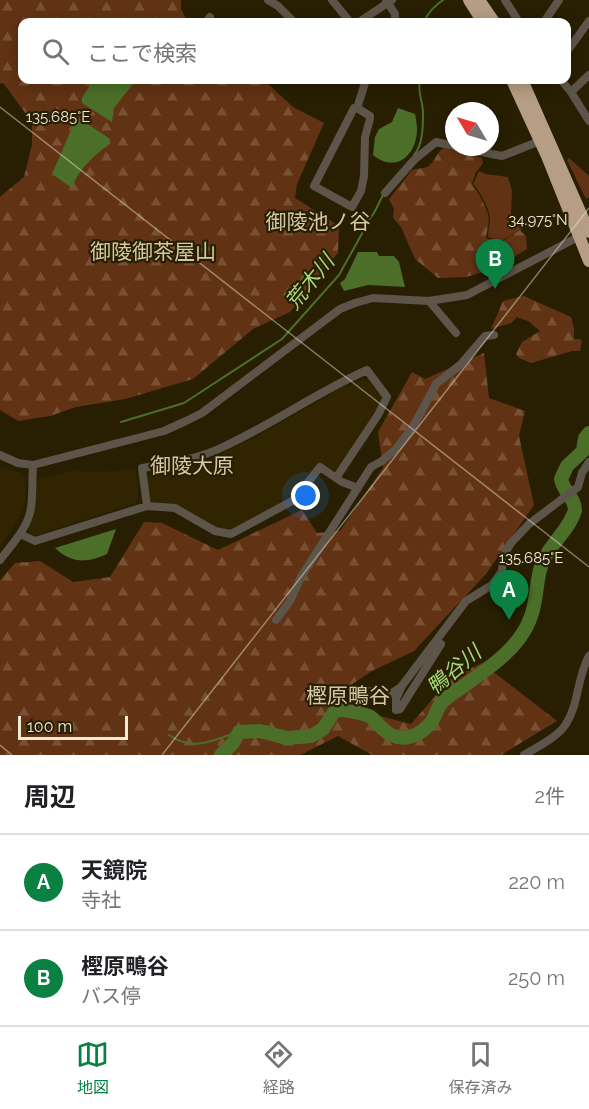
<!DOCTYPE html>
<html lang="ja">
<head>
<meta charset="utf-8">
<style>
	body { margin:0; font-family:Raleway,"Noto Sans JP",sans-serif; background:#f6f6f6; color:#202124 }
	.compass { position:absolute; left:445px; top:102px; width:54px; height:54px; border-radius:50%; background:#fff; box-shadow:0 3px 15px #0003; rotate:308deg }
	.scale { position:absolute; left:18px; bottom:15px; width:110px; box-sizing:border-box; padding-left:6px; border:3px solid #efe9d8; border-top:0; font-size:16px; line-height:21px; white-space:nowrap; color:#efe9d8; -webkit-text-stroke:4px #281f02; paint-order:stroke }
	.you { position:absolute; left:306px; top:496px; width:21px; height:21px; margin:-15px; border:4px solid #fff; border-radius:50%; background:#1a73e8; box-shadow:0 0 0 9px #1a73e833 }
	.badge { display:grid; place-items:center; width:39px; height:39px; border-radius:50%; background:#0b8043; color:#fff; font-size:20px; font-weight:700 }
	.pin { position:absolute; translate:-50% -50px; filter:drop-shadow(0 2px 3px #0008) }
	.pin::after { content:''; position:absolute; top:32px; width:21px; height:18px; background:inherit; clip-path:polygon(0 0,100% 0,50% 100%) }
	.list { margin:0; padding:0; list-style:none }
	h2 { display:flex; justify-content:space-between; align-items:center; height:78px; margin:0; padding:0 24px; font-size:26px }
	h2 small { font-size:20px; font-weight:400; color:#757577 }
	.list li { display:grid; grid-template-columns:39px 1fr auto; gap:18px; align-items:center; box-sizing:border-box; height:96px; padding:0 24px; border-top:2px solid #e0e0e0 }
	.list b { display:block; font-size:22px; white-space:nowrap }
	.list p { margin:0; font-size:20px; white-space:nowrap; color:#757577 }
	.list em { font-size:20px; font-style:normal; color:#757577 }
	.icon { flex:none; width:33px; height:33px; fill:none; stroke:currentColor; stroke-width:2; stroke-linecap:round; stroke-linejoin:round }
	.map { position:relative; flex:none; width:589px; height:755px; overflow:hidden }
	.search { position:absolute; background:#fff; box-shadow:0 3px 15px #0003; left:18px; right:18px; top:18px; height:66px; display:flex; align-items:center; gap:15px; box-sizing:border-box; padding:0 21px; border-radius:12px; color:#757577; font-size:22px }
	.sheet { height:270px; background:#fff }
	nav { display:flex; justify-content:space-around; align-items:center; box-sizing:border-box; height:84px; border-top:2px solid #e0e0e0; background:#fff; font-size:16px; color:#757577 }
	nav a { display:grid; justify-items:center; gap:3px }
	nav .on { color:#0b8043 }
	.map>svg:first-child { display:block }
</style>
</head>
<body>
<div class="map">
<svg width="589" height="755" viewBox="0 0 589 755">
	<defs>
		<pattern id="forest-firs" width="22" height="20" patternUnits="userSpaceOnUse" patternTransform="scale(1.5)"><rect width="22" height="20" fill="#613314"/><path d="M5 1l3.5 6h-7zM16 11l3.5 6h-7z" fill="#785135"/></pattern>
	</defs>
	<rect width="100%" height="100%" fill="#281f02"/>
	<path fill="#302500" d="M364 380 370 381 381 395 382 401 374 416 336 470 331 471 320 464 289 500 230 531 218 530 154 504 149 499 146 478 151 472 208 460 254 438 341 388Z
		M0 467 18 472 25 478 26 489 25 502 18 521 0 545Z
		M135 469 139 497 134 504 36 535 30 533 28 525 36 479 72 471 99 472Z"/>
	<path fill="#613314" d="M569 158 589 176V197L586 199 567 160Z
		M479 171 486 174 508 177 512 191 511 214 516 218 520 216 523 223 522 229 500 242 488 237C488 231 490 224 490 217 490 210 478 188 473 184Z"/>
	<path fill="url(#forest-firs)" d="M0 0H181V9L188 22H22V80H270L268 84 293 107 324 123 297 184 295 198 339 226 338 253 290 312 253 329 193 379 125 399 76 407 50 416 18 421 0 410V197L24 177 32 145V122L4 84 0 83Z
		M444 148 482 158 483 163 475 174 472 184C476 188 486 207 488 214 490 220 487 231 486 238L500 243 520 230 526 236 527 249 493 269 466 277 438 278 415 259 401 227 393 218 394 209 389 199 412 170C417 168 423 169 427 167 435 163 436 152 444 148Z
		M524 296 571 317 574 328V339H580L582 341 580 351H572L531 363 519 358 516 354 522 342 540 331 528 321 517 317 511 323 491 329 503 301Z
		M484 353 489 398 525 411 519 436 534 505 486 574 414 651 372 671 325 702 411 724 450 679 482 663 557 721 501 755H372L338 736 300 755H0V580L15 563 40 561 73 582 110 577 144 522 162 523 218 550 302 510 317 533 340 531 383 468 378 432 412 372 425 379Z"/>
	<path fill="#4b6f28" d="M93 80H136L114 108 112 122 82 103V98Z
		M398 108 415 114C416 119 417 124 417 129 417 155 396 174 373 155L375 137 379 129 392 122Z
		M79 118 110 139V144C95 154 77 171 72 188L52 174 75 121Z
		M358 252H377L379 256H394L399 262 405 287 368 285 344 291 340 283 345 279Z
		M116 529 107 554C87 563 72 564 55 548Z"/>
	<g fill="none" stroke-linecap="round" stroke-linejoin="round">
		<path stroke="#4b6f28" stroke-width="2" d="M424 22C428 12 434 7 443 0
			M414 155C423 145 423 126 423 113 423 101 417 92 420 80
			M121 422 184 403 282 339 339 275 364 230 365 225 374 213 383 195
			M169 735C195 753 213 739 239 732"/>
		<path stroke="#4b6f28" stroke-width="14" d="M221 755 233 743 239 732 260 731 287 738 311 736 323 729 336 709C347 711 359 712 369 716 375 719 378 725 383 729 398 743 415 739 429 725 436 718 436 708 443 701 472 678 517 655 530 619 538 601 535 579 543 561 551 543 570 529 575 510 575 498 563 491 561 479L567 466 583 451 585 438 589 433"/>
		<path stroke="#5e554a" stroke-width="8" d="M268 0 278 6 294 22
			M332 0 350 22
			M386 0 395 14V22
			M505 0 519 22
			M206 22 210 17
			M359 22 392 0
			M544 22 559 0
			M566 53 589 21
			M561 80 571 92 589 121
			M571 92 589 75
			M357 108 370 116V119L365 137 364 176 361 191 352 207 314 186 354 108H357L366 80
			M457 147 502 156 545 139
			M385 193 414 160 436 142 454 146
			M429 301 456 333
			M0 455 18 463 33 465 164 431 186 421 202 413 340 309 355 303 373 298 429 301 467 295 582 235
			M147 506 142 468C170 463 198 459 223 447 273 424 317 392 367 370L387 397 378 415 336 478
			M20 534 35 541 147 506 175 508 215 531 231 534 294 500 320 467 342 482 358 488
			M0 560C12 544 28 528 31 508 33 494 32 479 33 465
			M276 620 290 601 301 577 371 467 382 461 396 449 414 425 436 384 460 365 485 336 494 335
			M401 688 396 699V710L400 709 441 644
			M366 690 387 696 401 687 466 601 492 585 502 571 503 557 511 543 529 524 578 487 582 473 589 462
			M524 755C537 747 558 737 566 724 579 704 577 677 589 656"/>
		<path stroke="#b59e83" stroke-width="12" d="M469 0 483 22
			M479 0 494 22
			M512 80 547 156 589 261
			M522 80 589 232"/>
	</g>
	<path fill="none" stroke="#efe9d8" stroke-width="1.5" stroke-opacity="0.45" d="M0 107 589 567M0 745 12 755M162 755 589 208"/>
	<g text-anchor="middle" stroke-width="4.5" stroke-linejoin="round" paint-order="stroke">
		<g font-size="21" fill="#d3c8a7" stroke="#281f02">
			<text x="318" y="229">御陵池ノ谷</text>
			<text x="153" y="259">御陵御茶屋山</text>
			<text x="192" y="473">御陵大原</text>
			<text x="348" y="703">樫原鴫谷</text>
		</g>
		<g font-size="21" font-style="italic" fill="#a4d978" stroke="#281f02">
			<text transform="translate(310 282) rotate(-51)" y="7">荒木川</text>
			<text transform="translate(454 670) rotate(-40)" y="7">鴨谷川</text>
		</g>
	</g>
	<g font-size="15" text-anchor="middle" fill="#efe9d8" stroke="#281f02" stroke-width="4.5" stroke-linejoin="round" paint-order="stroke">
		<text x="58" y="122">135.685°E</text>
		<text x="538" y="225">34.975°N</text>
		<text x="531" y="563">135.685°E</text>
	</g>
</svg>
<svg class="compass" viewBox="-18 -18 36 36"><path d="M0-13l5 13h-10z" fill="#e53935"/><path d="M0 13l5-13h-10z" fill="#757577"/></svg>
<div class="scale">100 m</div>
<div class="you"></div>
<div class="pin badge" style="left:509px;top:620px">A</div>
<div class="pin badge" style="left:495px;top:289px">B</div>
<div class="search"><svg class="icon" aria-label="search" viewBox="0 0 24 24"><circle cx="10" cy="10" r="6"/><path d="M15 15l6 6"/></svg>ここで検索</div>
</div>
<section class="sheet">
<h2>周辺<small>2件</small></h2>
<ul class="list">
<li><span class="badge">A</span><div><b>天鏡院</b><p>寺社</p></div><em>220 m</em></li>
<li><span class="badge">B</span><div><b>樫原鴫谷</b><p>バス停</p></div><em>250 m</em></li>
</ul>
</section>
<nav>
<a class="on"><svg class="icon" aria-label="map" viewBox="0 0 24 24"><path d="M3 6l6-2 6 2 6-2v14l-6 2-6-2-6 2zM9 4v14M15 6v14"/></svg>地図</a>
<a><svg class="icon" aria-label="directions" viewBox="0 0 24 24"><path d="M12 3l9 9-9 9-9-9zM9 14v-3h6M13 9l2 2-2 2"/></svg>経路</a>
<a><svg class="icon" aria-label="saved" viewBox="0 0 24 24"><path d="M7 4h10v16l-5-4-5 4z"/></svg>保存済み</a>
</nav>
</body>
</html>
